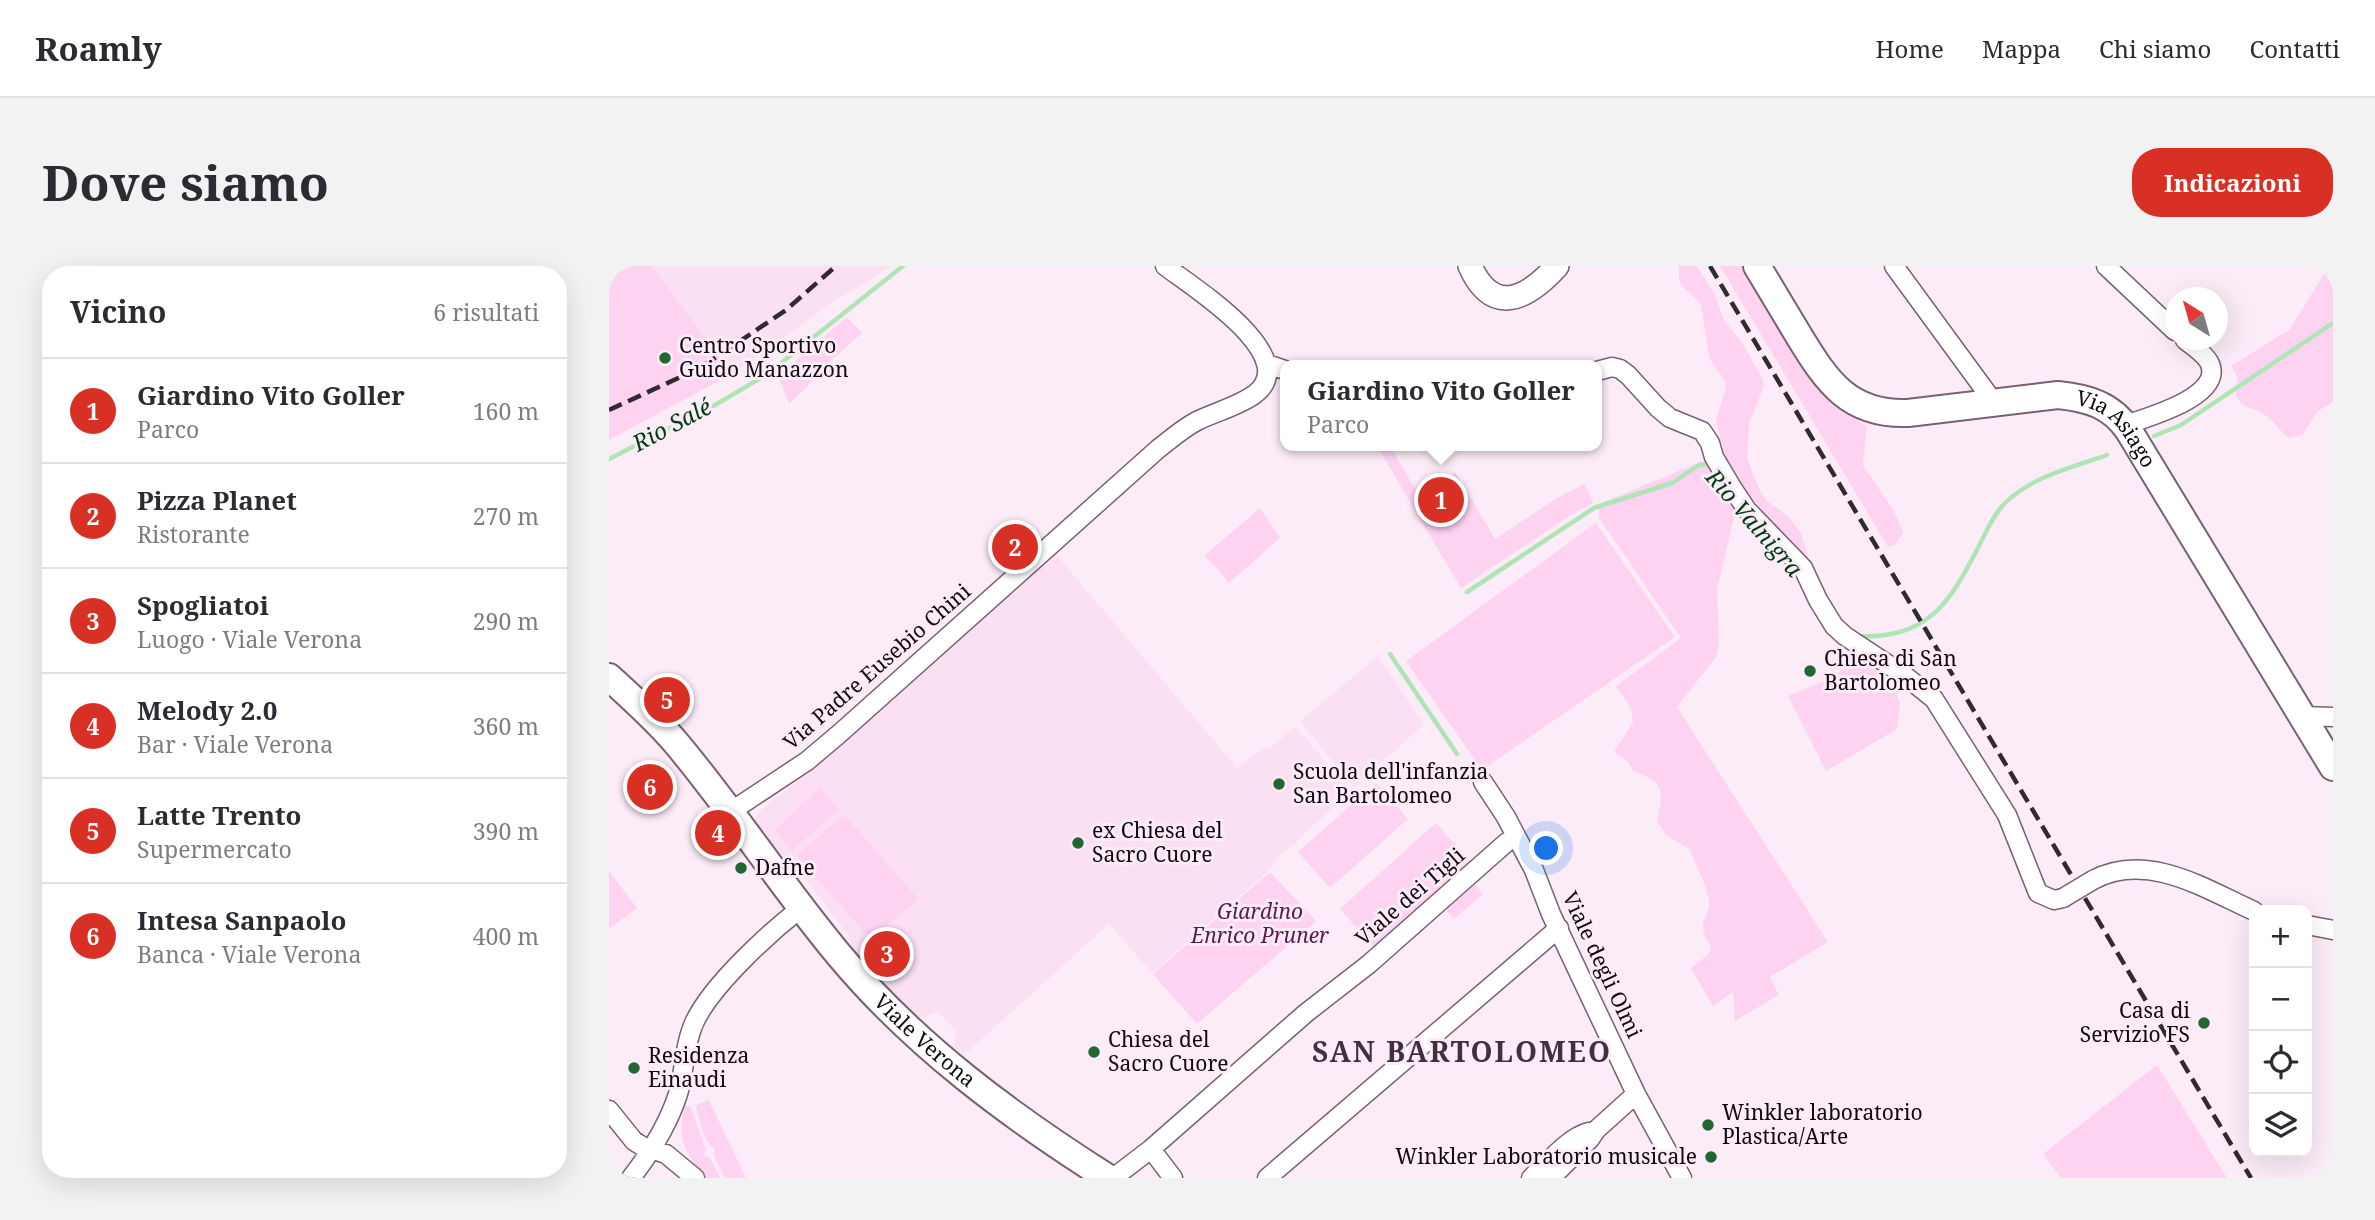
<!DOCTYPE html>
<html lang="it">
<head>
<meta charset="utf-8">
<style>
	body { margin:0; font-family:"Noto Serif",serif; background:#f2f2f3; color:#2b2b33 }
	.controls { position:absolute; right:21px; bottom:21px; display:grid; overflow:hidden; border-radius:14px; box-shadow:0 7px 28px #0002 }
	.controls button { width:63px; height:63px; display:grid; place-items:center; padding:0; border:0; border-bottom:2px solid #e1e1e2; background:#fff; color:#2b2b33; font:35px sans-serif }
	.compass { position:absolute; left:1556px; top:21px; width:63px; height:63px; border-radius:50%; background:#fff; box-shadow:0 7px 28px #0002; rotate:323deg }
	.you { position:absolute; left:938px; top:583px; width:24px; height:24px; margin:-18px; border:5px solid #fff; border-radius:50%; background:#1a73e8; box-shadow:0 0 0 10px #1a73e833 }
	.badge { display:grid; place-items:center; width:46px; height:46px; border-radius:50%; background:#d93025; color:#fff; font-size:23px; font-weight:700 }
	.pin { position:absolute; translate:-50% -50%; border:4px solid #fff; box-shadow:0 2px 7px #0006 }
	.popup { position:absolute; left:671px; top:94px; width:322px; height:91px; box-sizing:border-box; display:grid; place-content:center; border-radius:14px; background:#fff; filter:drop-shadow(0 2px 5px #0005); font-size:23px; white-space:nowrap; color:#7c7c81 }
	.popup b { font-size:26px; color:#2b2b33 }
	.popup::after { content:''; position:absolute; left:50%; top:100%; margin-left:-14px; border:14px solid transparent; border-top-color:#fff }
	.list { margin:0; padding:0; list-style:none }
	h2 { display:flex; justify-content:space-between; align-items:center; height:91px; margin:0; padding:0 28px; font-size:30px }
	h2 small { font-size:23px; font-weight:400; color:#7c7c81 }
	.list li { display:grid; grid-template-columns:46px 1fr auto; gap:21px; align-items:center; box-sizing:border-box; height:105px; padding:0 28px; border-top:2px solid #e1e1e2 }
	.list b { display:block; font-size:26px; white-space:nowrap }
	.list p { margin:0; font-size:23px; white-space:nowrap; color:#7c7c81 }
	.list em { font-size:23px; font-style:normal; color:#7c7c81 }
	.icon { flex:none; width:38px; height:38px; fill:none; stroke:currentColor; stroke-width:2; stroke-linecap:round; stroke-linejoin:round }
	.map { position:relative; flex:none; width:1724px; height:912px; overflow:hidden; border-radius:28px }
	header { display:flex; align-items:center; gap:42px; box-sizing:border-box; height:98px; padding:0 35px; background:#fff; border-bottom:2px solid #e1e1e2 }
	header strong { font-size:33px }
	nav { display:flex; gap:38px; margin-inline-start:auto; font-size:24px }
	.intro { display:flex; align-items:center; justify-content:space-between; box-sizing:border-box; height:168px; padding:0 42px }
	h1 { margin:0; font-size:49px }
	.button { padding:18px 32px; border-radius:28px; background:#d93025; color:#fff; font-size:24px; font-weight:700 }
	main { display:flex; gap:42px; padding:0 42px }
	aside { flex:1; background:#fff; border-radius:28px; box-shadow:0 7px 28px #0002 }
	.map>svg:first-child { display:block }
</style>
</head>
<body>
<header>
<strong>Roamly</strong>
<nav><a>Home</a><a>Mappa</a><a>Chi siamo</a><a>Contatti</a></nav>
</header>
<div class="intro"><h1>Dove siamo</h1><a class="button">Indicazioni</a></div>
<main>
<aside>
<h2>Vicino<small>6 risultati</small></h2>
<ul class="list">
<li><span class="badge">1</span><div><b>Giardino Vito Goller</b><p>Parco</p></div><em>160 m</em></li>
<li><span class="badge">2</span><div><b>Pizza Planet</b><p>Ristorante</p></div><em>270 m</em></li>
<li><span class="badge">3</span><div><b>Spogliatoi</b><p>Luogo · Viale Verona</p></div><em>290 m</em></li>
<li><span class="badge">4</span><div><b>Melody 2.0</b><p>Bar · Viale Verona</p></div><em>360 m</em></li>
<li><span class="badge">5</span><div><b>Latte Trento</b><p>Supermercato</p></div><em>390 m</em></li>
<li><span class="badge">6</span><div><b>Intesa Sanpaolo</b><p>Banca · Viale Verona</p></div><em>400 m</em></li>
</ul>
</aside>
<div class="map">
<svg width="1724" height="912" viewBox="0 0 1724 912">
	<rect width="100%" height="100%" fill="#fcecf8"/>
	<path fill="#fbe0f3" d="M43 0H282L220 39 123 108Z
		M445 286 628 502 655 482H661L687 460 741 526 667 594 663 602 543 707 500 658 355 789 345 781 347 765 329 746 310 753 243 682 240 670 195 611 187 606 147 560 145 554 153 543 203 504 400 329 406 328 413 322 411 316Z
		M769 390 815 458 745 522 691 455Z"/>
	<path fill="#fdd3f1" d="M0 0H43L123 108 0 174Z
		M1070 0H1088L1106 29 1115 54 1134 78 1154 114 1155 120 1140 158 1138 191 1150 223 1158 235 1180 251 1192 267 1200 294 1194 293 1143 242 1116 189 1107 155 1117 121 1116 115 1100 92 1092 38 1072 19 1070 14Z
		M1111 0H1134L1215 130 1231 145 1258 160 1254 199 1286 247 1294 267 1287 278 1279 281Z
		M1720 0H1724V136L1709 145 1693 169 1680 172C1669 164 1664 152 1651 146 1644 142 1631 141 1628 131 1624 118 1635 119 1622 100L1680 64Z
		M238 51 253 67 210 105 200 119 180 138 169 110Z
		M768 180H781L809 228 846 206 886 273 948 232 976 218 984 237 968 245 852 322Z
		M1101 192 1135 243 1126 248 1108 324 1110 378 1107 391 1068 441 1219 676 1161 711 1170 729 1126 755 1124 726 1104 740 1082 702 1100 688 1102 681C1099 675 1094 669 1094 661 1093 652 1102 645 1100 635 1097 613 1086 603 1082 584L1057 569 1048 555C1054 527 1057 515 1025 506L1019 496 1005 486 1024 456 1022 442 1007 420 1072 372 990 252V238Z
		M651 242 671 272 620 317 596 289Z
		M987 257 1066 371 873 504 797 395Z
		M1243 384 1274 400 1291 436 1288 463 1217 505 1179 430 1218 414 1237 401Z
		M767 517 799 553 721 622 689 586Z
		M211 522 230 543 183 585 165 564Z
		M235 548 309 633 262 674 188 590Z
		M827 557 861 595 765 681 731 643Z
		M0 605 28 642 0 663Z
		M661 606 707 655 588 758 544 708Z
		M866 619 874 628 845 653 837 644Z
		M1548 799 1618 912H1452L1434 888Z
		M100 834 137 912H116L104 888 106 883C94 876 91 855 87 842L89 838Z
		M76 840 82 841 97 884 94 890 101 892 111 912H98C77 891 66 870 76 840Z"/>
	<g fill="none" stroke-linecap="round" stroke-linejoin="round">
		<path stroke="#afe5b4" stroke-width="4.5" d="M1545 170 1572 159 1724 57
			M0 193 106 139 157 109 294 0
			M858 326 985 242 1063 217 1090 199 1099 198 1102 202
			M1248 370C1321 373 1341 336 1371 278 1378 264 1385 248 1396 237 1422 211 1464 201 1498 189
			M781 388 848 488"/>
		<defs>
			<path id="minor" d="M1285 0 1378 127 1382 138
				M1497 0 1566 65
				M658 98 676 104
				M988 105 1003 101 1011 103 1019 109 1049 142 1061 152 1093 165 1101 177 1105 191 1124 223 1138 244 1194 302 1209 334 1225 360 1236 370 1295 409 1325 433 1398 549 1429 627 1445 634 1454 632
				M1516 159C1536 152 1618 130 1600 96 1595 87 1584 80 1576 74
				M1693 450 1724 451
				M874 516 897 551 925 604 942 648 1027 828 1073 912
				M121 546 198 495 230 468 549 183C561 174 574 162 588 155 606 146 630 140 646 128 695 90 582 20 556 0
				M1484 614C1539 585 1596 623 1645 645
				M1698 659 1724 664
				M0 844 25 875 33 880 57 888 86 912
				M542 883 697 747 760 698 898 576
				M22 912C42 886 59 859 69 828 76 804 75 778 86 755 104 718 160 667 192 642
				M504 912 542 883 564 912
				M658 912 950 662
				M922 912C939 897 958 872 980 866
				M942 912 981 873 987 864 1027 828"/>
			<path id="tertiary" d="M861 0C884 51 918 33 948 0"/>
			<g id="secondary">
				<path id="s1" d="M1148 0C1162 23 1176 47 1190 70 1218 116 1240 149 1299 147L1449 129C1479 132 1503 139 1520 165L1724 501"/>
				<path id="s2" d="M0 411C23 432 48 454 68 478 125 546 173 621 230 689 305 779 401 850 499 912"/>
			</g>
		</defs>
		<use href="#minor" stroke="#786171" stroke-width="21"/>
		<use href="#tertiary" stroke="#786171" stroke-width="26"/>
		<use href="#secondary" stroke="#786171" stroke-width="30"/>
		<use href="#minor" stroke="#fff" stroke-width="18"/>
		<use href="#tertiary" stroke="#fff" stroke-width="23"/>
		<use href="#secondary" stroke="#fff" stroke-width="26"/>
		<path stroke="#332a31" stroke-width="4.5" stroke-dasharray="14 7" stroke-linecap="butt" d="M1101 0 1642 912
			M0 144 91 102 177 44 227 0"/>
		<defs>
			<path id="minor-bridge" d="M1454 632 1484 614"/>
		</defs>
		<use href="#minor-bridge" stroke="#786171" stroke-width="21" stroke-linecap="butt"/>
		<use href="#minor-bridge" stroke="#fff" stroke-width="18"/>
	</g>
	<g fill="#236631" stroke="#fcecf8" stroke-width="2.5">
		<circle cx="56" cy="92" r="7"/>
		<circle cx="1201" cy="405" r="7"/>
		<circle cx="670" cy="518" r="7"/>
		<circle cx="469" cy="577" r="7"/>
		<circle cx="132" cy="602" r="7"/>
		<circle cx="1595" cy="757" r="7"/>
		<circle cx="485" cy="786" r="7"/>
		<circle cx="25" cy="802" r="7"/>
		<circle cx="1099" cy="859" r="7"/>
		<circle cx="1102" cy="891" r="7"/>
	</g>
	<g text-anchor="middle" stroke-width="6" stroke-linejoin="round" paint-order="stroke">
		<g font-size="21" fill="#11090f" stroke="#fcecf8" text-anchor="start">
			<text x="70" y="87">Centro Sportivo<tspan x="70" dy="24">Guido Manazzon</tspan></text>
			<text x="1215" y="400">Chiesa di San<tspan x="1215" dy="24">Bartolomeo</tspan></text>
			<text x="684" y="513">Scuola dell'infanzia<tspan x="684" dy="24">San Bartolomeo</tspan></text>
			<text x="483" y="572">ex Chiesa del<tspan x="483" dy="24">Sacro Cuore</tspan></text>
			<text x="146" y="609">Dafne</text>
			<text x="1581" y="752" text-anchor="end">Casa di<tspan x="1581" dy="24">Servizio FS</tspan></text>
			<text x="499" y="781">Chiesa del<tspan x="499" dy="24">Sacro Cuore</tspan></text>
			<text x="39" y="797">Residenza<tspan x="39" dy="24">Einaudi</tspan></text>
			<text x="1113" y="854">Winkler laboratorio<tspan x="1113" dy="24">Plastica/Arte</tspan></text>
			<text x="1088" y="898" text-anchor="end">Winkler Laboratorio musicale</text>
		</g>
		<g font-size="21" fill="#11090f" stroke="#fcecf8">
			<text dy="7" stroke="none"><textPath href="#s1" startOffset="446">Via Asiago</textPath></text>
			<text transform="translate(268 401) rotate(-41)" y="7">Via Padre Eusebio Chini</text>
			<text transform="translate(801 631) rotate(-41)" y="7">Viale dei Tigli</text>
			<text transform="translate(993 699) rotate(65)" y="7">Viale degli Olmi</text>
			<text dy="7" stroke="none"><textPath href="#s2" startOffset="483">Viale Verona</textPath></text>
		</g>
		<g font-size="21" font-style="italic" fill="#5a194f" stroke="#fcecf8">
			<text x="651" y="653">Giardino<tspan x="651" dy="24">Enrico Pruner</tspan></text>
		</g>
		<g font-size="23" font-style="italic" fill="#003e12" stroke="#fcecf8">
			<text transform="translate(63 159) rotate(-28)" y="8">Rio Salé</text>
			<text transform="translate(1145 257) rotate(49)" y="8">Rio Valnigra</text>
		</g>
		<g font-size="28" font-weight="bold" letter-spacing="2" fill="#432f3e" stroke="#fcecf8">
			<text x="853" y="796">SAN BARTOLOMEO</text>
		</g>
	</g>
</svg>
<div class="controls">
<button>+</button>
<button>−</button>
<button><svg class="icon" aria-label="locate" viewBox="0 0 24 24"><circle cx="12" cy="12" r="6"/><path d="M12 2v4M12 18v4M2 12h4M18 12h4"/></svg></button>
<button><svg class="icon" aria-label="layers" viewBox="0 0 24 24"><path d="M12 4l9 5-9 5-9-5zM3 14l9 5 9-5"/></svg></button>
</div>
<svg class="compass" viewBox="-18 -18 36 36"><path d="M0-13l5 13h-10z" fill="#e53935"/><path d="M0 13l5-13h-10z" fill="#7c7c81"/></svg>
<div class="you"></div>
<div class="pin badge" style="left:832px;top:234px">1</div>
<div class="popup"><b>Giardino Vito Goller</b>Parco</div>
<div class="pin badge" style="left:406px;top:281px">2</div>
<div class="pin badge" style="left:278px;top:688px">3</div>
<div class="pin badge" style="left:109px;top:567px">4</div>
<div class="pin badge" style="left:58px;top:434px">5</div>
<div class="pin badge" style="left:41px;top:521px">6</div>
</div>
</main>
</body>
</html>
